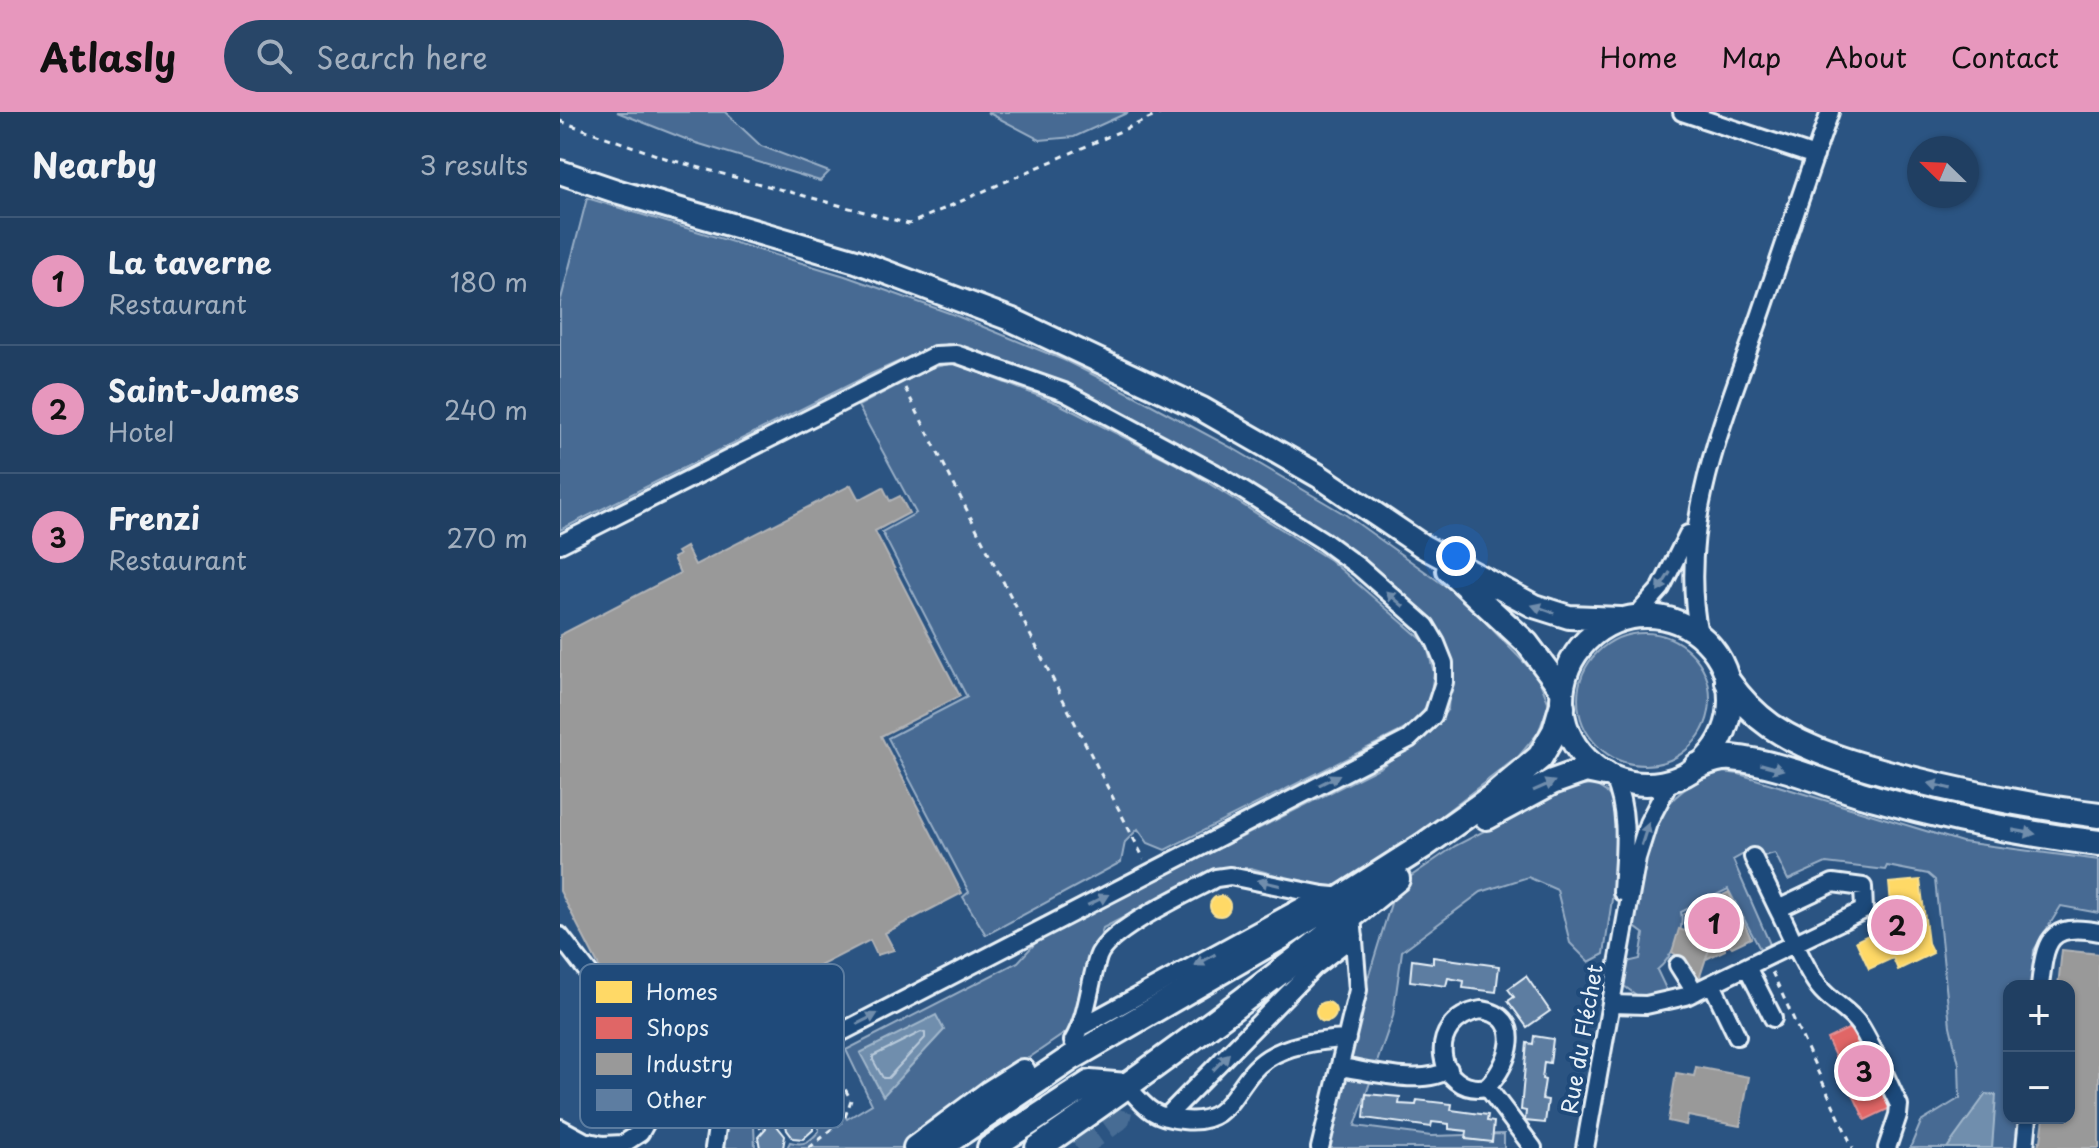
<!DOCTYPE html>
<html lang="en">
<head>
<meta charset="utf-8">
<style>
	body { margin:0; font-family:"Playpen Sans",sans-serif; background:#284668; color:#f1f3f6 }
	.controls { position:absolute; right:24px; bottom:24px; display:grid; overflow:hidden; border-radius:16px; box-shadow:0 2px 6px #0004 }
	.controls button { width:72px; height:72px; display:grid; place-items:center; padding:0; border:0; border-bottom:2px solid #3d5877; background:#203f62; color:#f1f3f6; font:40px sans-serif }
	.compass { position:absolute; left:1347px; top:24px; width:72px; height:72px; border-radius:50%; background:#203f62; box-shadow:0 2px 6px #0004; rotate:293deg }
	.you { position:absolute; left:896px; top:444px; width:28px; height:28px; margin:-20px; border:6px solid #fff; border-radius:50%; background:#1a73e8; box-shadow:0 0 0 12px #1a73e833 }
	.badge { display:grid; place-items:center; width:52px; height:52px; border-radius:50%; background:#e797bd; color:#111; font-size:26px; font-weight:700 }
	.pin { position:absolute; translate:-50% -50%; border:4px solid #fff; box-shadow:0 2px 8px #0006 }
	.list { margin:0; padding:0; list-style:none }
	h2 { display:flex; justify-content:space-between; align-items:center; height:104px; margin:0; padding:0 32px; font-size:34px }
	h2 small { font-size:26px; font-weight:400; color:#a2afbe }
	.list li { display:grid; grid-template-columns:52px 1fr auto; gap:24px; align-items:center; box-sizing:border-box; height:128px; padding:0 32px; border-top:2px solid #3d5877 }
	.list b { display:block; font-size:30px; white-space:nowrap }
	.list p { margin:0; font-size:26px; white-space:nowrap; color:#a2afbe }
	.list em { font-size:26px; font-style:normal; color:#a2afbe }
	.icon { flex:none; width:44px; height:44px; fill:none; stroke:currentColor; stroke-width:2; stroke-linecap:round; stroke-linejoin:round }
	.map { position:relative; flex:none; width:1539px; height:1036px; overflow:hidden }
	header { display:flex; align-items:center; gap:48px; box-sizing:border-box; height:112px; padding:0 40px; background:#e797bd; color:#111 }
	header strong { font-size:38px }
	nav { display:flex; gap:44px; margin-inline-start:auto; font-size:28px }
	.search { width:560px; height:72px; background:#284668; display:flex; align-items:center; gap:20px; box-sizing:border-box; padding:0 28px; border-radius:44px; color:#a2afbe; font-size:30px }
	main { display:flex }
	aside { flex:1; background:#203f62 }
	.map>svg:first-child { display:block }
</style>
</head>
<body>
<header>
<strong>Atlasly</strong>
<div class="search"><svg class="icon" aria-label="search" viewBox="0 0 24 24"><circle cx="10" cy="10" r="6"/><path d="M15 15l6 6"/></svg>Search here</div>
<nav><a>Home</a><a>Map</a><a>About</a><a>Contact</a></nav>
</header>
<main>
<aside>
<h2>Nearby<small>3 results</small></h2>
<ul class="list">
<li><span class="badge">1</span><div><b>La taverne</b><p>Restaurant</p></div><em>180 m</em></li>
<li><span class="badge">2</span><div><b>Saint-James</b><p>Hotel</p></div><em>240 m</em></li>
<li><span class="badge">3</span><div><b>Frenzi</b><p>Restaurant</p></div><em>270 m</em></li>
</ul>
</aside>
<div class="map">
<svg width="1539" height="1036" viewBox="0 0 1539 1036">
	<rect width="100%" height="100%" fill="#2b5482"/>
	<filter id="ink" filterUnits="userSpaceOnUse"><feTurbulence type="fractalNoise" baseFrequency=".0125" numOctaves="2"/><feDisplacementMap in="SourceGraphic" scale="16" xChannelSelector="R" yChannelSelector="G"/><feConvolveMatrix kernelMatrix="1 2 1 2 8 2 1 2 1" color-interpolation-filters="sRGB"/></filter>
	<g filter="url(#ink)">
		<path fill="#476b93" stroke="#98aec6" stroke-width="2" d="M57 0H165L201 34 269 60 260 69 133 30Z
			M427 0H569L514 25 480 28Z
			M27 86 285 164 392 202 506 249 575 284 674 337 786 403 902 486 978 565 989 592 978 621 959 644 795 770 773 774 744 771 691 756H659L543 816 511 917 371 1013 342 1036H227L230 1030C244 1034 250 1030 259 1019 257 1005 254 1000 241 995L225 967 252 954 287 1007 312 992 286 938 458 850 479 827 821 655 870 619 888 597 891 549 827 472 506 274 388 232 369 236 311 262 0 418V191Z
			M394 251 497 291 626 357 770 448 866 531 874 561 869 592 853 613 605 738 588 731 578 717 565 730 561 750 426 823 403 785 409 780 328 626 407 585 322 420 356 401 298 294 370 256Z
			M1018 587a66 66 0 1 1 132 0a66 66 0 1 1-132 0Z
			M1163 660 1179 662 1402 730 1539 748V801L1501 794 1474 838 1471 874H1449V1006H1459L1456 1036H1350L1361 1010 1400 986 1399 952 1390 914 1375 768 1368 762 1327 754 1325 758 1266 751 1228 768 1215 741 1200 745 1191 738 1173 748 1210 832 1200 837 1168 777 1121 800C1125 818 1111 847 1097 858L1108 881 1082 887 1064 874 1067 850 1080 847 1084 822 1072 813C1084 745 1085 680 1163 660Z
			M1035 673 1046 680 1057 692 1056 760 1044 842 1029 850 1010 831 997 778 968 765 921 780 842 839 833 904 795 1014 871 1024 944 1022V1036H769L805 876 832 788 847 767 895 734 1009 675Z
			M184 989 194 1014 195 1036H159L167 1002Z"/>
		<path fill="#708ead" stroke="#a0b6cb" stroke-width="2" d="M376 903 384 918 323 984 300 941Z
			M1426 982 1436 983 1432 1036H1387Z"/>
		<path fill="#ffd966" stroke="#f8e092" stroke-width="2" d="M1360 768 1368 831 1373 841 1338 858 1333 846 1309 857 1296 829 1325 815V808L1332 803 1329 771Z
			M650 794a10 10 0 1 1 20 0a10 10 0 1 1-20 0Z
			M1331 796 1332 803 1325 808V815L1319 818V804L1323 799Z
			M756 900a10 10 0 1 1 20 0a10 10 0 1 1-20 0Z"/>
		<path fill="#e06666" stroke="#e29092" stroke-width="2" d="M1136 814a22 22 0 1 1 44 0a22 22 0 1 1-44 0Z
			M1292 915 1330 996 1305 1008 1267 927Z"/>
		<path fill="#999" stroke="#b1b3b6" stroke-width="2" d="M291 373 299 388 323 375 330 389 340 384 349 401 315 419 400 584 321 624 402 781 325 821 334 838 317 843 310 828 85 944 0 779V523L120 461 113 446 119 443 117 440 126 435 135 453Z
			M1169 780 1191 826 1172 835 1169 832 1178 822 1179 811 1171 797 1157 792 1141 799 1136 810 1138 823H1134L1124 802Z
			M1119 817 1128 820 1131 825 1138 823 1150 834 1139 867 1119 852 1122 847 1112 840Z
			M1150 834H1165V838L1146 847Z
			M1502 838 1539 842V1036H1478L1479 1029H1481L1484 1006H1509V874H1498Z
			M1136 955 1189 965 1180 1014 1128 1004 1126 1013 1108 1009 1116 961 1134 964Z"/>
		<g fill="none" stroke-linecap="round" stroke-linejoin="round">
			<path stroke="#b8c9da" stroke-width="2" d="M361 920 365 921V926L328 966H323L313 948V944Z"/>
		</g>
		<path fill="#5d7da1" stroke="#e8f1f8" stroke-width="2" d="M873 845 939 854 936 880 903 876 904 869 888 866 886 874 850 869 852 848 873 851Z
			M966 864 990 899 967 915 948 889 954 885 948 877Z
			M974 924 993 927 990 951 984 950 982 967 985 968 982 987 988 988 985 1011 965 1009 966 999 961 998 967 931 973 932Z
			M224 973 236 997 232 1000 233 1002H247L253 1009V1018L243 1027 233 1026 227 1018 224 1004 213 1009 225 1024 223 1036H200L198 1025 206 1016 205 1013 200 1016 188 992Z
			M806 982 840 985 839 992 856 993 857 988 892 992 891 998 928 1003 927 1009 934 1010 932 1030 906 1027 907 1019 889 1017V1012L872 1010 871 1015 804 1006Z"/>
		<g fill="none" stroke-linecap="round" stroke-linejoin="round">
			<path stroke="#476c94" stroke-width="24" stroke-dasharray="24 12" stroke-linecap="butt" d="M517 1036 558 1007 567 974"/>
			<defs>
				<path id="minor" d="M1122 0 1255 44
					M0 432 375 243 396 242 504 280 655 361 762 428 799 455 866 514 876 531 884 551V570L873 604 849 627 162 982 154 1036
					M1076 504 1101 476 1128 422
					M1139 522C1116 414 1166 303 1201 202 1224 135 1246 67 1270 0
					M1054 666C1070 703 1064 740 1062 780
					M1193 745 1218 797
					M0 824 41 877 91 978 90 1003 80 1021 63 1032 43 1033 24 1029 0 1016
					M1118 853 1135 880
					M1187 855 1213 906
					M1152 872 1177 924
					M1480 874C1485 829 1488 810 1539 820
					M1052 892 1086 893 1126 884 1304 798 1303 775 1273 771 1218 797C1231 822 1242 852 1259 875 1271 891 1289 897 1300 914 1315 938 1326 967 1339 993L1338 1003 1327 1036
					M921 898C967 904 949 953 927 975 877 985 862 908 921 898Z
					M521 915 763 783
					M513 929C528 904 529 873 538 845 547 818 630 780 656 766L670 764 763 783 785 785 792 804 798 878 760 1036
					M780 955C809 959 864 975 889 957
					M567 974C586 996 592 1005 623 1008 675 1014 672 969 708 946 730 932 762 928 787 927
					M927 975 973 1036
					M606 1005 754 855 794 824
					M0 1031 11 1036
					M1025 1036 1077 746 1088 711 1110 669
					M1465 1036 1468 1006"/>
				<path id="major" d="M0 60 59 80 296 149 450 207 642 297 759 364 864 435 974 494 1009 505 1060 507
					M888 458 967 531 1002 578
					M1002 588a84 84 0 1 1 168 0a84 84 0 1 1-168 0Z"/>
				<path id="highway" d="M1168 570C1180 587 1194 602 1211 614 1251 641 1300 654 1347 666 1410 682 1474 695 1539 703
					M1137 654C1150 649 1159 645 1172 646 1221 651 1268 673 1315 686 1388 707 1464 722 1539 731
					M927 705 992 670 1026 658 1045 662
					M356 1036 430 981 463 960
					M378 1036 511 946 722 824 863 734 935 683 980 645 995 619 1002 595
					M430 1036 530 971 567 974
					M478 1036C601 951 722 862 837 767"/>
			</defs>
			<use href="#minor" stroke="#e8f1f8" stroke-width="22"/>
			<use href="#major" stroke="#e8f1f8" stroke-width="28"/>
			<use href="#highway" stroke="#e8f1f8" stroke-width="30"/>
			<path stroke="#e8f1f8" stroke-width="3" stroke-dasharray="6 6" stroke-linecap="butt" d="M0 9 111 48 349 112 604 0
				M345 276 584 747
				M1212 860 1293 1036
				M249 1036 284 1008 291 988 267 944"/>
			<use href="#minor" stroke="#1f4a7a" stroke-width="16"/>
			<use href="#major" stroke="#1f4a7a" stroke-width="22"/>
			<use href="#highway" stroke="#1f4a7a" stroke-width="24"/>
		</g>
		<defs><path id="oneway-solid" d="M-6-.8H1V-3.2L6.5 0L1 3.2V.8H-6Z" transform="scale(2)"/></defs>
		<g fill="#6f8dac">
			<use href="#oneway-solid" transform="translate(1104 470) rotate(122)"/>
			<use href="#oneway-solid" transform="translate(835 487) rotate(-139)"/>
			<use href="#oneway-solid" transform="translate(983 497) rotate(-161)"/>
			<use href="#oneway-solid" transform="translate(1212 655) rotate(15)"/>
			<use href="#oneway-solid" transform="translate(769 668) rotate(-27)"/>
			<use href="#oneway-solid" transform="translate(984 674) rotate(-24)"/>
			<use href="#oneway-solid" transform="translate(1380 674) rotate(-166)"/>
			<use href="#oneway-solid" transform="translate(1464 720) rotate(10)"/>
			<use href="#oneway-solid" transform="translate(1085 722) rotate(-72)"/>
			<use href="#oneway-solid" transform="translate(709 771) rotate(-167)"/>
			<use href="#oneway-solid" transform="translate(538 788) rotate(-27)"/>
			<use href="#oneway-solid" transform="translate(645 848) rotate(151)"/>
			<use href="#oneway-solid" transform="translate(307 907) rotate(-27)"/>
			<use href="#oneway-solid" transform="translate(661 950) rotate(-46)"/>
		</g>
	</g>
	<g text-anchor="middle" stroke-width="8" stroke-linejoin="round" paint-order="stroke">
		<g font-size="22" fill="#e8f1f8" stroke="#1f4a7a">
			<text transform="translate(1022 927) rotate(-80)" y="8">Rue du Fléchet</text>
		</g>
	</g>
	<rect x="20" y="852" width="264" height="164" rx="12" fill="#1f4a7a" stroke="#5b7ca0" stroke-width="2"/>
	<rect x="36" y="869" width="36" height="22" fill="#ffd966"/>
	<rect x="36" y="905" width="36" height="22" fill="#e06666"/>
	<rect x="36" y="941" width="36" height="22" fill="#999"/>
	<rect x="36" y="977" width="36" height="22" fill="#5d7da1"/>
	<g font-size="22" fill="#e8f1f8">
		<text x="86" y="888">Homes</text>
		<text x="86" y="924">Shops</text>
		<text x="86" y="960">Industry</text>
		<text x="86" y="996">Other</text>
	</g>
</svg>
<div class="controls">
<button>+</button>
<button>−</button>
</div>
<svg class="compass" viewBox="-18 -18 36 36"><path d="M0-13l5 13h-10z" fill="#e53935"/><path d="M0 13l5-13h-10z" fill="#a2afbe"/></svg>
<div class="you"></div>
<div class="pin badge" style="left:1154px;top:811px">1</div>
<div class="pin badge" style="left:1337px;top:813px">2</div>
<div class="pin badge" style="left:1304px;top:959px">3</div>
</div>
</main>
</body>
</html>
